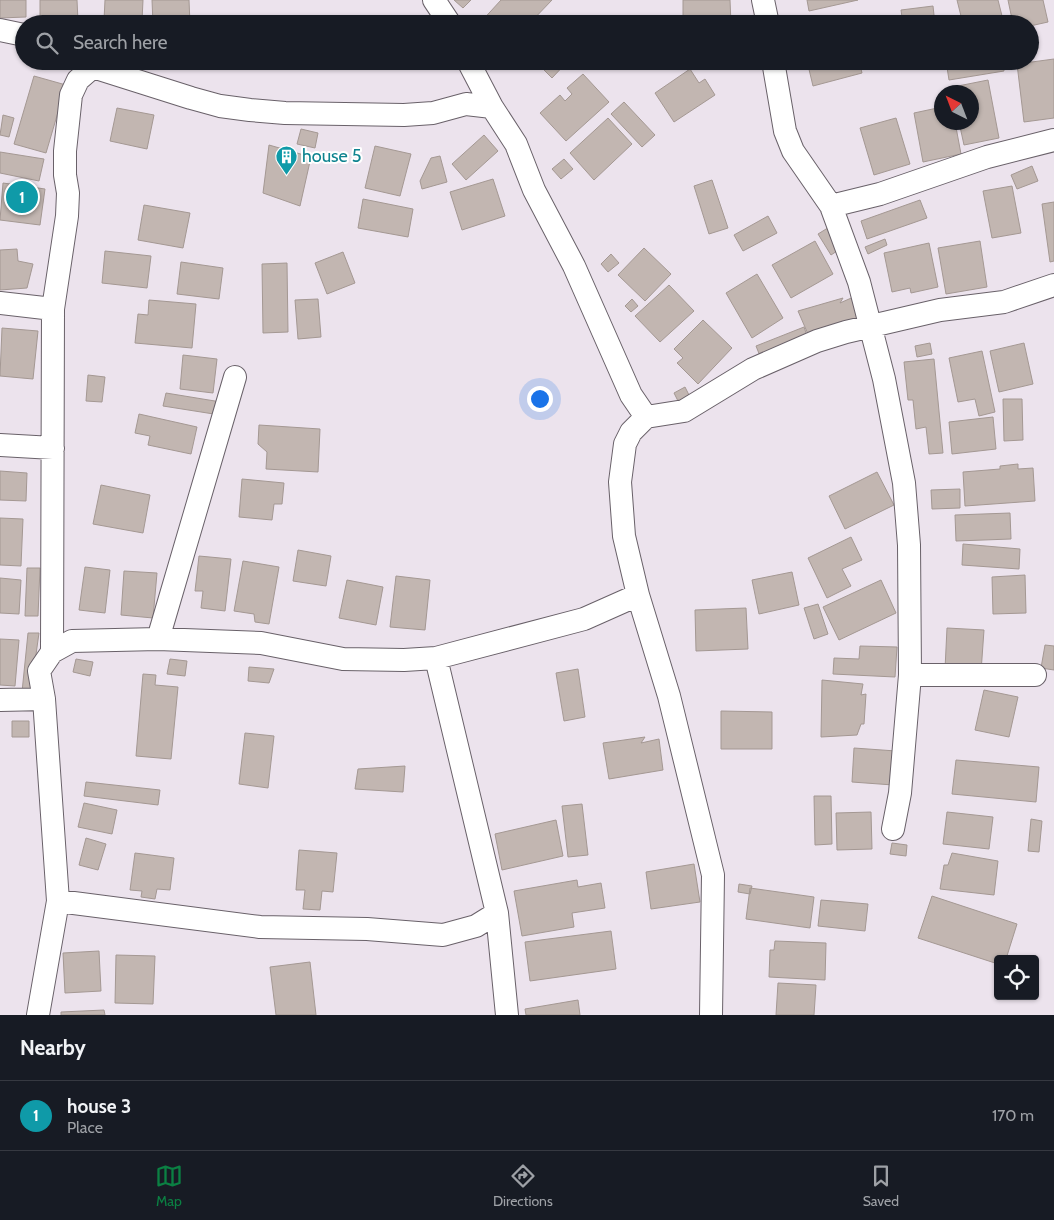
<!DOCTYPE html>
<html lang="en">
<head>
<meta charset="utf-8">
<style>
	body { margin:0; font-family:Cabin,sans-serif; background:#242831; color:#f1f3f6 }
	.controls { position:absolute; right:15px; bottom:15px; display:grid; overflow:hidden; border-radius:5px; box-shadow:0 1px 4px #0004 }
	.controls button { width:45px; height:45px; display:grid; place-items:center; padding:0; border:0; border-bottom:1px solid #363941; background:#171b24; color:#f1f3f6; font:25px sans-serif }
	.compass { position:absolute; left:934px; top:85px; width:45px; height:45px; border-radius:50%; background:#171b24; box-shadow:0 1px 4px #0004; rotate:318deg }
	.you { position:absolute; left:539px; top:398px; width:18px; height:18px; margin:-12px; border:4px solid #fff; border-radius:50%; background:#1a73e8; box-shadow:0 0 0 8px #1a73e833 }
	.badge { display:grid; place-items:center; width:32px; height:32px; border-radius:50%; background:#0b8043; color:#fff; font-size:16px; font-weight:700 }
	.pin { position:absolute; translate:-50% -50%; border:2px solid #fff; box-shadow:0 1px 5px #0006 }
	.list { margin:0; padding:0; list-style:none }
	h2 { display:flex; justify-content:space-between; align-items:center; height:65px; margin:0; padding:0 20px; font-size:21px }
	h2 small { font-size:16px; font-weight:400; color:#9ea1a6 }
	.list li { display:grid; grid-template-columns:32px 1fr auto; gap:15px; align-items:center; box-sizing:border-box; height:70px; padding:0 20px; border-top:1px solid #363941 }
	.list b { display:block; font-size:19px; white-space:nowrap }
	.list p { margin:0; font-size:16px; white-space:nowrap; color:#9ea1a6 }
	.list em { font-size:16px; font-style:normal; color:#9ea1a6 }
	.icon { flex:none; width:28px; height:28px; fill:none; stroke:currentColor; stroke-width:2; stroke-linecap:round; stroke-linejoin:round }
	.map { position:relative; flex:none; width:1054px; height:1015px; overflow:hidden }
	.search { position:absolute; background:#171b24; box-shadow:0 1px 4px #0004; left:15px; right:15px; top:15px; height:55px; display:flex; align-items:center; gap:12px; box-sizing:border-box; padding:0 18px; border-radius:28px; color:#9ea1a6; font-size:19px }
	.sheet { height:135px; background:#171b24 }
	nav { display:flex; justify-content:space-around; align-items:center; box-sizing:border-box; height:70px; border-top:1px solid #363941; background:#171b24; font-size:14px; color:#9ea1a6 }
	nav a { display:grid; justify-items:center; gap:2px }
	nav .on { color:#0b8043 }
	.map>svg:first-child { display:block }
</style>
</head>
<body>
<div class="map">
<svg width="1054" height="1015" viewBox="0 0 1054 1015">
	<rect width="100%" height="100%" fill="#ece3ed"/>
	<path fill="#c2b6b1" stroke="#a49893" d="M0 0H26V17L0 18Z
		M40 0H77L78 21H40Z
		M105 0H143L142 21 104 20Z
		M152 0H189L190 24H153Z
		M454 0H471L463 8Z
		M501 0H552L529 24H479Z
		M683 0H730L731 24H683Z
		M807 0H858L809 11Z
		M957 0H998L1004 24H963Z
		M1008 0H1043L1048 22 1030 26V24H1013Z
		M933 6 935 24H903L901 10Z
		M1054 59V118L1024 122 1017 64Z
		M535 61H568L552 78Z
		M807 61H859L862 73 813 86Z
		M946 61H1003L1004 71 949 80Z
		M690 69 699 83 705 79 715 95 674 122 655 93Z
		M583 74 609 102 566 141 540 113 560 95 565 101 572 94 567 88Z
		M34 76 66 85 46 153 14 144Z
		M988 80 999 138 964 145 959 122H972V92H954L953 87Z
		M624 102 655 135 642 147 611 114Z
		M942 107V122H955L961 154 923 162 914 113Z
		M117 108 154 115 147 149 110 141Z
		M3 115 14 118 9 137 0 135Z
		M608 118 632 144 594 180 570 153Z
		M896 118 910 164 874 175 860 128Z
		M301 129 318 133 315 148 297 144Z
		M484 135 498 151 466 180 452 164Z
		M269 145 311 157 300 206 263 193Z
		M375 146 411 154 400 196 365 188Z
		M0 152 44 159 39 181 0 173Z
		M440 156 447 182 422 189 420 181 431 158Z
		M564 159 573 169 561 179 552 169Z
		M1032 166 1038 181 1017 189 1011 175Z
		M493 179 505 216 462 230 450 192Z
		M712 180 728 228 709 234 694 186Z
		M3 183 45 189 40 225 0 220Z
		M1012 186 1021 233 992 238 983 191Z
		M363 199 413 209 408 237 358 228Z
		M920 200 927 218 867 239 861 221Z
		M1054 202V261L1050 262 1042 204Z
		M144 205 190 213 183 248 138 240Z
		M768 216 777 233 743 251 734 235Z
		M831 226 843 247 831 255 818 234Z
		M885 239 887 245 868 254 865 247Z
		M815 241 833 274 791 298 772 265Z
		M980 241 987 287 946 294 938 248Z
		M929 243 938 287 911 293 910 288 892 292 884 253Z
		M644 248 671 274 645 301 618 275Z
		M17 249 18 261 33 264 27 288 0 290V250Z
		M105 251 151 256 147 288 102 283Z
		M343 252 355 283 327 294 315 263Z
		M611 254 619 263 608 272 601 264Z
		M181 262 223 268 219 299 177 294Z
		M287 263 288 332 263 333 262 264Z
		M757 274 783 318 752 338 726 293Z
		M669 285 694 311 660 342 635 316Z
		M858 295 867 318 811 341 798 311 843 298 840 303Z
		M318 299 321 337 298 339 295 300Z
		M632 299 638 306 631 312 625 306Z
		M149 300 196 304 192 348 135 343 138 314 148 315Z
		M703 320 732 348 698 384 677 363 683 358 674 349Z
		M804 327 809 341 762 361 756 346Z
		M2 328 38 331 33 379 0 376Z
		M930 343 932 354 917 357 915 346Z
		M1024 343 1033 384 999 392 990 351Z
		M982 351 995 412 979 416 975 399 958 402 949 358Z
		M183 355 217 359 213 393 180 389Z
		M934 359 943 453 929 454 926 427 916 429 913 400H908L904 362Z
		M88 375 105 377 102 402 86 401Z
		M685 387 691 399 680 405 674 393Z
		M166 393 221 402 220 415 163 406Z
		M1003 399H1022L1023 440 1004 441Z
		M139 414 197 427 191 454 148 445 150 436 135 433Z
		M993 417 996 449 952 454 949 422Z
		M259 425 320 429 318 472 266 469 267 452 258 444Z
		M1018 464V469L1033 468 1035 501 965 506 963 472 1000 469V466Z
		M0 471 27 473 26 501 0 500Z
		M877 472 894 505 845 529 829 496Z
		M242 479 284 483 282 504H274L272 520 239 517Z
		M101 485 150 495 143 533 93 524Z
		M960 489V508L932 509 931 490Z
		M1010 513 1011 539 956 541 955 515Z
		M0 518 23 519 21 566 0 565Z
		M851 537 862 560 842 569 851 586 827 598 808 558Z
		M963 544 1020 549 1019 569 962 565Z
		M298 550 331 556 326 586 293 581Z
		M199 556 231 559 225 611 201 608 203 591H195Z
		M243 561 279 567 269 624 255 622 254 614 234 611Z
		M85 567 110 570 105 613 79 610Z
		M27 568H40L38 616H25Z
		M124 571 157 573 153 618 121 615Z
		M792 572 799 605 759 614 752 580Z
		M1025 575 1026 613 993 614 992 577Z
		M396 576 430 580 425 630 390 627Z
		M0 578 21 580 19 614 0 613Z
		M347 580 383 587 376 625 339 618Z
		M881 580 896 613 839 640 823 607Z
		M818 604 828 634 814 639 804 608Z
		M746 608 748 649 696 651 695 610Z
		M947 628 984 630 981 672 945 669Z
		M28 633H39L31 690 22 692Z
		M0 639 19 640 15 686 0 685Z
		M1045 645 1054 646V670L1041 668Z
		M860 646 897 647 895 677 833 674 834 658 859 659Z
		M76 659 93 662 90 676 73 672Z
		M170 659 187 661 185 676 167 674Z
		M249 667 274 669 269 683 248 681Z
		M578 669 585 717 564 721 556 673Z
		M143 674 156 675 155 685 178 687 171 759 136 756Z
		M822 680 863 684 861 695 866 694 864 724H861L857 735 821 737Z
		M984 690 1018 697 1009 737 975 730Z
		M721 711 772 712V749H721Z
		M12 721H29V737H12Z
		M245 733 274 736 268 788 239 784Z
		M645 737 641 743 659 739 663 770 609 779 603 743Z
		M854 748 896 751 893 785 852 782Z
		M956 760 1039 767 1036 802 952 794Z
		M405 766 403 792 355 789 358 769Z
		M86 782 160 790 158 805 84 796Z
		M814 796H831L832 844 815 845Z
		M84 803 117 810 112 834 78 827Z
		M582 804 588 855 568 857 562 806Z
		M871 812 872 849 837 850 836 813Z
		M947 812 993 817 989 849 943 844Z
		M1031 819 1042 821 1039 852 1028 851Z
		M556 820 563 856 502 870 495 834Z
		M86 838 106 844 98 870 79 865Z
		M892 843 907 845 906 856 890 854Z
		M299 850 337 853 333 892 322 891 320 910 303 909 305 890H296Z
		M135 853 174 858 170 890 157 889 155 899 141 897 142 891 130 890Z
		M952 853 998 861 994 895 940 889 944 865H948Z
		M694 864 700 902 651 909 646 872Z
		M577 880 578 887 601 883 605 908 572 913 574 927 522 936 514 891Z
		M739 884 752 886 750 894 738 892Z
		M750 888 814 897 810 928 746 919Z
		M932 896 1017 924 1006 959H998V964L918 938Z
		M821 900 868 904 865 931 818 926Z
		M611 931 616 969 530 981 525 942Z
		M775 941 826 943 825 980 769 977 770 950H774Z
		M99 951 101 991 65 993 63 953Z
		M116 955 155 956 153 1004 115 1003Z
		M310 962 316 1015H276L270 967Z
		M778 983 816 985 814 1015H776Z
		M578 1000 580 1015H526L525 1009Z
		M104 1010 105 1015H61V1012Z"/>
	<g fill="none" stroke-linecap="round" stroke-linejoin="round">
		<defs>
			<path id="minor" d="M434 0 450 24
				M763 0 768 24
				M0 30 24 35
				M83 61 93 67 191 98 220 106 250 110 285 113 404 115 433 113 466 104 492 107
				M468 61 492 107 516 144 534 190 574 266 631 395 646 417
				M773 61 785 131 793 151 831 206 859 282 884 379 904 483 909 545 910 675 900 793 893 829
				M831 206 880 194 987 157 1054 140
				M0 303 53 309
				M0 445 53 448
				M158 639 235 377
				M52 652 53 309 67 216 68 193 65 175V151L71 95 78 80 93 67
				M436 658 497 913 507 1015
				M910 675H1035
				M0 700 44 699
				M58 901 260 927 367 929 443 935 476 926 497 913
				M38 1015 58 901 44 699 39 671 52 652 72 641 158 639 261 643 343 659 404 660 436 658 584 619 638 595
				M711 1015 713 875 669 696 638 595 624 536 620 482 625 444 631 432 646 417 684 411 753 369 817 341 846 332 940 310 1004 302 1054 285"/>
		</defs>
		<use href="#minor" stroke="#696169" stroke-width="24"/>
		<use href="#minor" stroke="#fff" stroke-width="22"/>
	</g>
	<defs>
		<symbol id="building-pin" viewBox="-11 -11 22 30"><path d="M0 17L-7.5 6A9.5 9.5 0 1 1 7.5 6Z" fill="#0f9aa8" stroke="#fff"/><path d="M-4-6H4V6H1V3H-1V6H-4ZM-2.5-4.3h1.7v1.8h-1.7ZM.8-4.3h1.7v1.8H.8ZM-2.5-1h1.7V.8h-1.7ZM.8-1h1.7V.8H.8Z" fill="#fff"/></symbol>
	</defs>
	<g fill-rule="evenodd">
		<use href="#building-pin" x="274" y="144" width="25" height="34"/>
	</g>
	<g text-anchor="middle" stroke-width="4" stroke-linejoin="round" paint-order="stroke">
		<g font-size="18" fill="#0d838f" stroke="#fff" text-anchor="start">
			<text x="302" y="162">house 5</text>
		</g>
	</g>
</svg>
<div class="controls">
<button><svg class="icon" aria-label="locate" viewBox="0 0 24 24"><circle cx="12" cy="12" r="6"/><path d="M12 2v4M12 18v4M2 12h4M18 12h4"/></svg></button>
</div>
<svg class="compass" viewBox="-18 -18 36 36"><path d="M0-13l5 13h-10z" fill="#e53935"/><path d="M0 13l5-13h-10z" fill="#9ea1a6"/></svg>
<div class="you"></div>
<div class="pin badge" style="left:22px;top:197px;background:#0f9aa8">1</div>
<div class="search"><svg class="icon" aria-label="search" viewBox="0 0 24 24"><circle cx="10" cy="10" r="6"/><path d="M15 15l6 6"/></svg>Search here</div>
</div>
<section class="sheet">
<h2>Nearby<small></small></h2>
<ul class="list">
<li><span class="badge" style="background:#0f9aa8">1</span><div><b>house 3</b><p>Place</p></div><em>170 m</em></li>
</ul>
</section>
<nav>
<a class="on"><svg class="icon" aria-label="map" viewBox="0 0 24 24"><path d="M3 6l6-2 6 2 6-2v14l-6 2-6-2-6 2zM9 4v14M15 6v14"/></svg>Map</a>
<a><svg class="icon" aria-label="directions" viewBox="0 0 24 24"><path d="M12 3l9 9-9 9-9-9zM9 14v-3h6M13 9l2 2-2 2"/></svg>Directions</a>
<a><svg class="icon" aria-label="saved" viewBox="0 0 24 24"><path d="M7 4h10v16l-5-4-5 4z"/></svg>Saved</a>
</nav>
</body>
</html>
